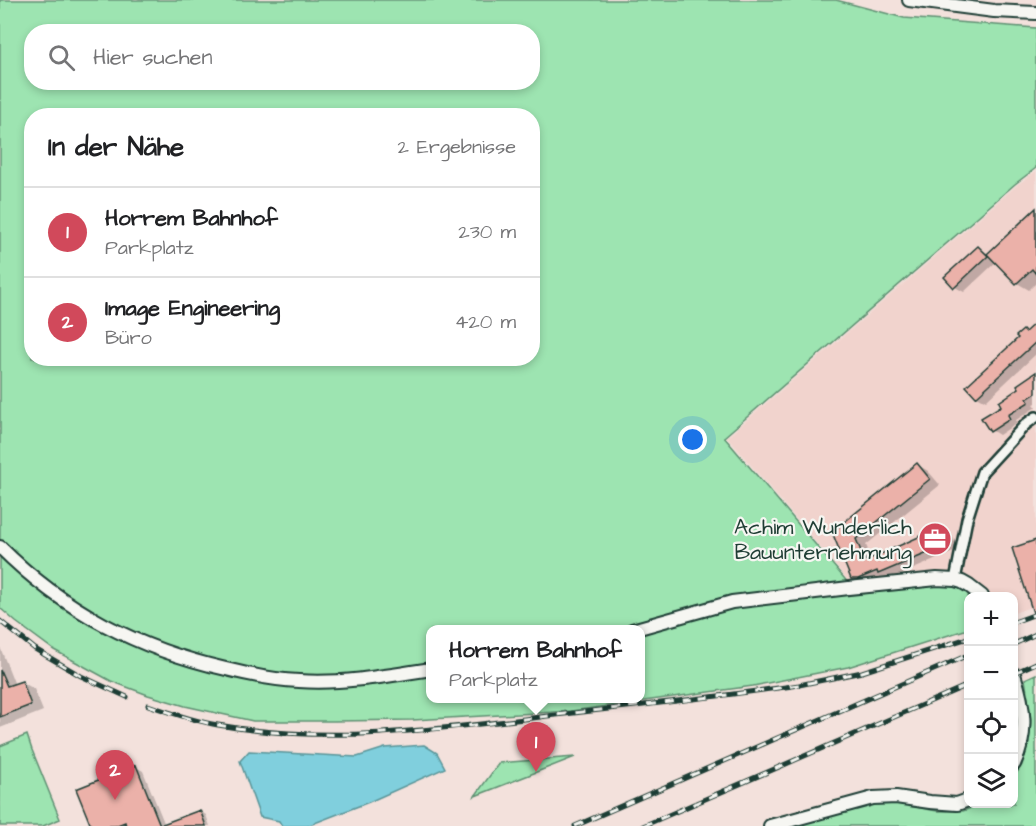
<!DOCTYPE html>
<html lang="de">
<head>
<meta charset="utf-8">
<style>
	body { margin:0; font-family:"Architects Daughter",sans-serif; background:#f2f2f2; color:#202124 }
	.controls { position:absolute; right:18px; bottom:18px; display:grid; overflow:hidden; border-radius:12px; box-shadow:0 3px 9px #0003 }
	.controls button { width:54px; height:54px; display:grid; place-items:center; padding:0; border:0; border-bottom:2px solid #e0e0e0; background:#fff; color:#202124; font:30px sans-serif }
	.you { position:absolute; left:693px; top:440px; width:21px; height:21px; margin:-15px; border:4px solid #fff; border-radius:50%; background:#1a73e8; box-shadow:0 0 0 9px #1a73e833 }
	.badge { display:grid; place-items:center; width:39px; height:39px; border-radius:50%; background:#d1495b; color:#fff; font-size:20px; font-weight:700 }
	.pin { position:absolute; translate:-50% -50px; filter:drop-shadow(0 2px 3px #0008) }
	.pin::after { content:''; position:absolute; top:32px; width:21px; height:18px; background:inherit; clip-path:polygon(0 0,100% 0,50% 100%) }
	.popup { position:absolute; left:426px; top:625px; width:219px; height:78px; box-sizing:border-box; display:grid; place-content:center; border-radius:12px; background:#fff; filter:drop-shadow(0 2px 4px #0005); font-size:20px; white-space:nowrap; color:#757577 }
	.popup b { font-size:22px; color:#202124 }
	.popup::after { content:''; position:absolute; left:50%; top:100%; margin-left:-12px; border:12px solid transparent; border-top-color:#fff }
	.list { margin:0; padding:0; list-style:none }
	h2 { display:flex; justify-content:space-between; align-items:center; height:78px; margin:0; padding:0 24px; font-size:26px }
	h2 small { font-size:20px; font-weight:400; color:#757577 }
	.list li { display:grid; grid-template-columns:39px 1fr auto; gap:18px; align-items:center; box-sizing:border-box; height:90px; padding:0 24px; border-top:2px solid #e0e0e0 }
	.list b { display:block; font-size:22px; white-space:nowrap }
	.list p { margin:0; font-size:20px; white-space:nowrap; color:#757577 }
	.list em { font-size:20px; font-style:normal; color:#757577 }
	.icon { flex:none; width:33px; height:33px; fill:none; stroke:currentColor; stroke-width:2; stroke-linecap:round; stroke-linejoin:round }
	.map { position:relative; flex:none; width:1036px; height:826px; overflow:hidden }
	.search { position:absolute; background:#fff; box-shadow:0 3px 9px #0003; left:24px; top:24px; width:516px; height:66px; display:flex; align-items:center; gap:15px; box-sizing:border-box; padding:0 21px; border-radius:24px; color:#757577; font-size:22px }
	.panel { position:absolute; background:#fff; box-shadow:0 3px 9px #0003; left:24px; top:108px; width:516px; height:258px; border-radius:24px }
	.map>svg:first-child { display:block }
</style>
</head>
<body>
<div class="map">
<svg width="1036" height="826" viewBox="0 0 1036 826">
	<rect width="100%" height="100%" fill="#f3e1dc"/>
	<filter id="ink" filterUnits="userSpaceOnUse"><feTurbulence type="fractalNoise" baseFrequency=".0167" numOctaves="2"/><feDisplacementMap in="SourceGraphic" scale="12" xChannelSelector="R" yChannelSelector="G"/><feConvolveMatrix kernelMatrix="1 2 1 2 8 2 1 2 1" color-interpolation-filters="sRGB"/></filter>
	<g filter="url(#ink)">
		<path fill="#f1d3cd" d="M1036 171V605L1014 613V596H990L980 586 953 574 851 584 727 437 1017 185Z"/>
		<path fill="#9de4b1" stroke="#5e9072" stroke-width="1.5" fill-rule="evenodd" d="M0 0H836L904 18 1036 28V168L1015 184 724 437 850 585 939 584 962 588 974 596H968V629L848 667 753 686 571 711 413 720 334 721H253L185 706 148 695 111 681 54 650 16 622 0 608ZM32 32H532V82H32ZM32 116H532V358H32ZM431 630H641V698H431Z
			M1036 674V826H786L873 803 900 804 937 811H963L982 804H1014V777L1022 765 1029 743 1031 719 1025 679Z
			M27 735 32 750 60 819 43 826H0V746Z
			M575 757 475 796 499 763Z"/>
		<path fill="#80cfdd" stroke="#599599" stroke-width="1.5" d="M424 745 437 753 445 768 369 802 307 826H282L279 821 260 817 240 761 249 751 357 757 385 748Z"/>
		<path fill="#0003" d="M1036 210V283L1029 290 1017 283 996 262 964 292 955 287 979 248 989 254Z
			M1036 324V354L986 401 977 396 1026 333Z
			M1036 374V403L1034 404 1036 407 1016 420 1017 423 999 435 991 430 1003 406Z
			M918 465 928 471 940 485 866 545 872 560 941 529 952 535 958 550 890 579 885 577 869 584 863 585 852 578 834 533Z
			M0 647 15 685 22 682 34 689 43 711 0 728Z
			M136 767 143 771 165 825 200 811 206 815 210 826H93Z"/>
		<path fill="#ebb1a9" stroke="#1f3d34" stroke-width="1.5" d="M1036 208V274L1032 269 1016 284 987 254Z
			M978 246 988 256 954 288 944 277Z
			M1036 322V342L976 397 966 386 1018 338 1016 336 1023 330 1025 332Z
			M1036 372V393L1027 399 1029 402 1008 415 1010 419 990 432 981 418 1001 406 999 402 1019 388 1017 385Z
			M917 463 930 479 856 539 865 561 941 527 949 544 878 574 877 571 858 579H851L832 532Z
			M1036 540V615L1034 616 1012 548Z
			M0 670 7 686 22 681 31 705 0 717Z
			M136 765 160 825 200 810 206 826H126L125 822 115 826H91L76 789Z"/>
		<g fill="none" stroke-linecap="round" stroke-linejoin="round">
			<defs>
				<path id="street" d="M955 580 967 519 982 472 1026 424 1036 417"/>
				<path id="secondary" d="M909 0 994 11 1036 13
					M0 547C64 611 138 649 226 669 250 675 274 680 299 681 343 684 387 676 431 669
					M632 630 732 602 849 588 937 579 955 580 962 582 969 586 982 596
					M1014 674C1024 706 1029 732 1014 764
					M770 826 873 798 896 797 930 802 957 804 968 800"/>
			</defs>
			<use href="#street" stroke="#1f3d34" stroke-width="14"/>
			<use href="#secondary" stroke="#1f3d34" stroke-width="16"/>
			<use href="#street" stroke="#f6f6f2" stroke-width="9"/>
			<use href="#secondary" stroke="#f6f6f2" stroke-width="12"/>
			<defs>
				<path id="rail" d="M0 621 35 649 81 676 127 697
					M1014 622 1036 614
					M1014 644 1036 634
					M1014 673 1036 663
					M148 705C171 713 194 721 218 725 330 745 444 729 556 715 637 706 718 697 799 685L862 672 968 638
					M575 826 968 655
					M643 826 968 685"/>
			</defs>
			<use href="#rail" stroke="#1f3d34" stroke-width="5"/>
			<use href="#rail" stroke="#f6f6f2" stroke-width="3" stroke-dasharray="9" stroke-linecap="butt"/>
		</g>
	</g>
	<defs>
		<symbol id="office-disc" viewBox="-11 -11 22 22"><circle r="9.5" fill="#d1495b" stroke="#f6f6f2"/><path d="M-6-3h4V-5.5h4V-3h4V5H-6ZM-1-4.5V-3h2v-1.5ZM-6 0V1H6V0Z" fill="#fff"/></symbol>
	</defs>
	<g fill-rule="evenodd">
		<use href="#office-disc" x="916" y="520" width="38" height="38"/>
	</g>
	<g text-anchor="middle" stroke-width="4.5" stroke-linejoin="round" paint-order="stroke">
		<g font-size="22" fill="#1f3d34" stroke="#f6f6f2" text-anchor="end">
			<text x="912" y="534">Achim Wunderlich<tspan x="912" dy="25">Bauunternehmung</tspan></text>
		</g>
	</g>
</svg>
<div class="controls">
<button>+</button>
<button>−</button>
<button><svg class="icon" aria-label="locate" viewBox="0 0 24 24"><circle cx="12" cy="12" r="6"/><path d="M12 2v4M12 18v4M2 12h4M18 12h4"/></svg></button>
<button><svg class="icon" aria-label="layers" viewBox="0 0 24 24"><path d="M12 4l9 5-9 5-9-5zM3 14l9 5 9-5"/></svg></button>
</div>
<div class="you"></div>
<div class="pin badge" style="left:536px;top:772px">1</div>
<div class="popup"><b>Horrem Bahnhof</b>Parkplatz</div>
<div class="pin badge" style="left:115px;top:800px">2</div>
<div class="search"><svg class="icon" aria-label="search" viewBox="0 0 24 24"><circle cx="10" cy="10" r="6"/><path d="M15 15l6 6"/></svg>Hier suchen</div>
<section class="panel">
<h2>In der Nähe<small>2 Ergebnisse</small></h2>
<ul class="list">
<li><span class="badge">1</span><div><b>Horrem Bahnhof</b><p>Parkplatz</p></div><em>230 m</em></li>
<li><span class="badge">2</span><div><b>Image Engineering</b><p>Büro</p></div><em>420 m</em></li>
</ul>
</section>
</div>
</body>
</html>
